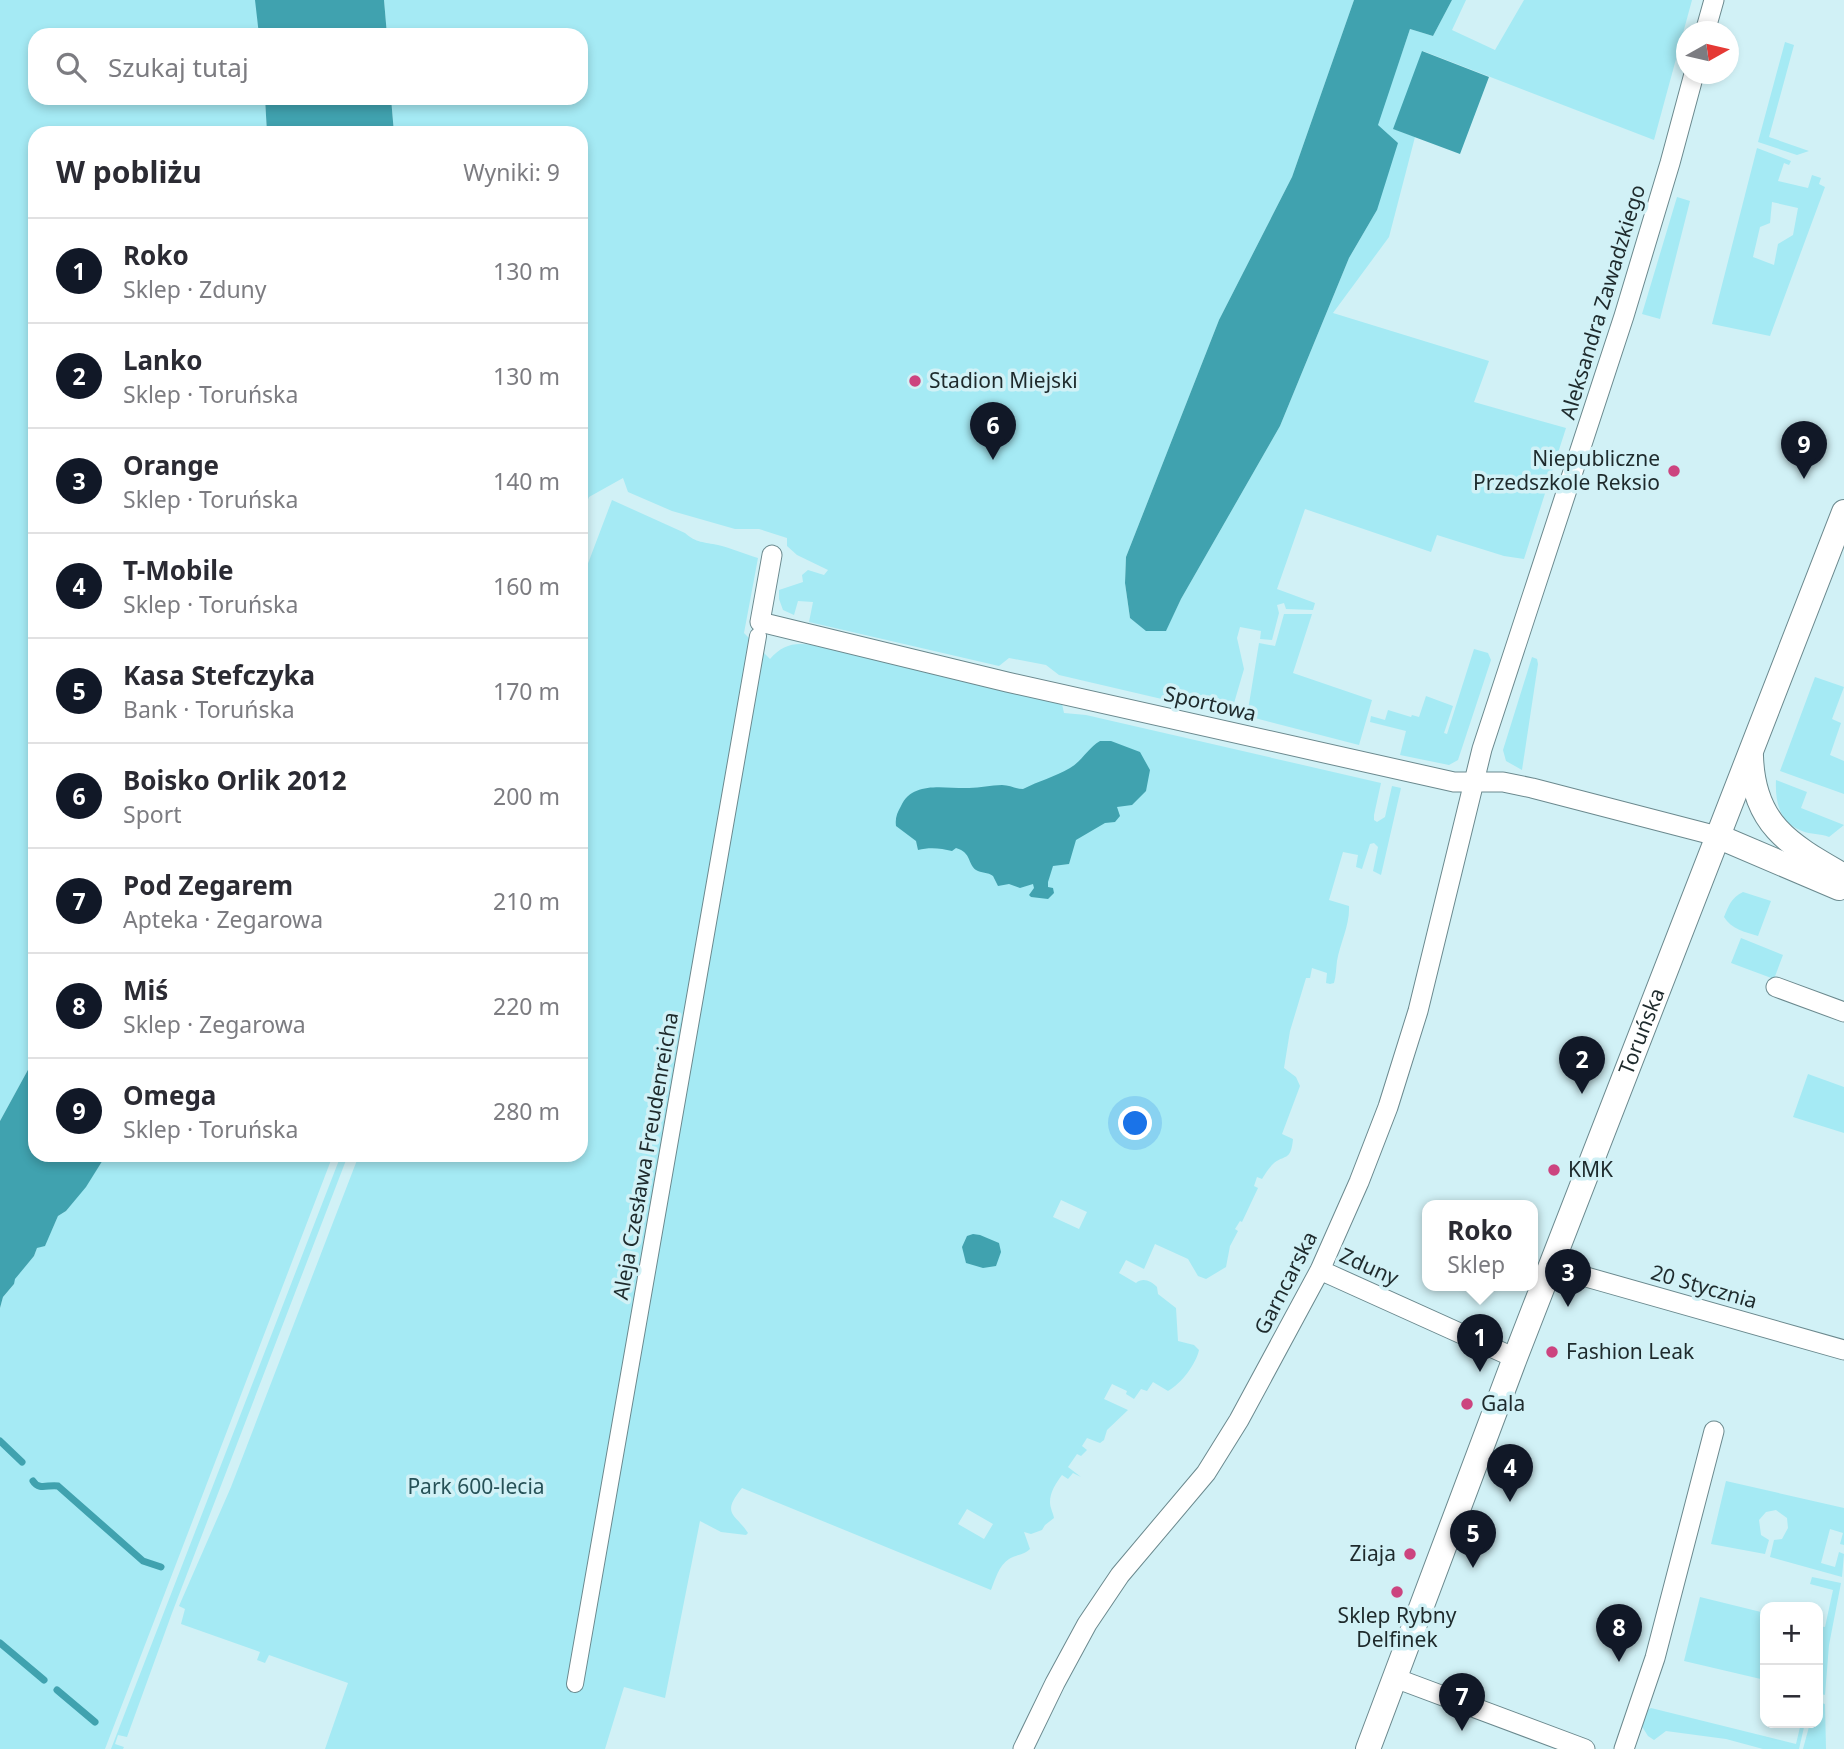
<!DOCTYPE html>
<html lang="pl">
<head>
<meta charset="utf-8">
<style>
	body { margin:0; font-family:"Noto Sans",sans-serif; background:#f7f7f7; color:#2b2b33 }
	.controls { position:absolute; right:21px; bottom:21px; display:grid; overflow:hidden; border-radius:14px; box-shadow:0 4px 10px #0003 }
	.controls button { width:63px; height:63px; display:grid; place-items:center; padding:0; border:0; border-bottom:2px solid #e1e1e2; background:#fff; color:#2b2b33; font:35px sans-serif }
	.compass { position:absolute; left:1676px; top:21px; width:63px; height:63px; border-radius:50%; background:#fff; box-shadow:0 4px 10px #0003; rotate:82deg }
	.you { position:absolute; left:1136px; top:1124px; width:24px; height:24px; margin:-18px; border:5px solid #fff; border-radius:50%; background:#1a73e8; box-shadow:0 0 0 10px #1a73e833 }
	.badge { display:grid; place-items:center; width:46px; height:46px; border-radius:50%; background:#111827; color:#fff; font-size:23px; font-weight:700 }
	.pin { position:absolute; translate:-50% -58px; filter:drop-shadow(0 2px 4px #0008) }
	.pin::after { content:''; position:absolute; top:37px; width:24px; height:21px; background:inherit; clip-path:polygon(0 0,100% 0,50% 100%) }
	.popup { position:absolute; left:1422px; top:1200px; width:116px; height:91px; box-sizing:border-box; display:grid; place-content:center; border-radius:14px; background:#fff; filter:drop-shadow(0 2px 5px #0005); font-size:23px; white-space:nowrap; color:#7c7c81 }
	.popup b { font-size:26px; color:#2b2b33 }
	.popup::after { content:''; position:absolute; left:50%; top:100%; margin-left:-14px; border:14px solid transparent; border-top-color:#fff }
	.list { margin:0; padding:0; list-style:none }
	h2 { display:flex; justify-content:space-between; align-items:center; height:91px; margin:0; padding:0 28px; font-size:30px }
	h2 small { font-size:23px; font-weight:400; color:#7c7c81 }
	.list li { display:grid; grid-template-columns:46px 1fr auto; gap:21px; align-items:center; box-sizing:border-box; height:105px; padding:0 28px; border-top:2px solid #e1e1e2 }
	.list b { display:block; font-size:26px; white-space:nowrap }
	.list p { margin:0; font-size:23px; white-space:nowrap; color:#7c7c81 }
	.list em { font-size:23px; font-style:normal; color:#7c7c81 }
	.icon { flex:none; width:38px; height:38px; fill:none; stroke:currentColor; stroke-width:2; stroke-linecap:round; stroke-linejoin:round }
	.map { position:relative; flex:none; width:1844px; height:1749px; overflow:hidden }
	.search { position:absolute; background:#fff; box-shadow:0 4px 10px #0003; left:28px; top:28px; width:560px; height:77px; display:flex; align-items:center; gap:18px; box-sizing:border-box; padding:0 24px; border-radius:21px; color:#7c7c81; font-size:26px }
	.panel { position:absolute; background:#fff; box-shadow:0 4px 10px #0003; left:28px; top:126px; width:560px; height:1036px; border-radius:21px }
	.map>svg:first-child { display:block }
</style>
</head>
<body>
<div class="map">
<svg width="1844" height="1749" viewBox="0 0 1844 1749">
	<rect width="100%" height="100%" fill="#d1f1f6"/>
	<path fill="#a5eaf4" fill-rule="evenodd" d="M0 0H256L259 35H35V98H265L267 133H35V1057L0 1121Z
		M384 0H1354L1292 177 1219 320 1126 557 1125 583 1130 618 1147 631 1166 630 1181 599 1280 426 1349 258 1377 210V125L1410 29 1433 36 1452 0H1466L1452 30 1495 50 1524 0H1692L1654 140 1423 51 1394 129 1415 137 1389 237 1333 313 1489 361 1474 402 1566 428 1524 559 1504 556 1437 535 1431 552 1305 509 1277 589 1315 603 1313 610 1286 609 1284 603 1277 605 1279 613 1272 640 1260 639 1261 631 1240 627 1237 638 1244 669 1232 710 1226 714 1059 675 1046 665 1009 658 999 666 809 622 813 602 798 601 794 615 783 610 779 599V590L803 582 802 575 808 570 824 575 828 570 797 555 787 546V538L759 529H735L672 511 628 492 623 478 589 497 581 516V133H394L391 98H581V35H387Z
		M1785 42 1794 45 1769 137 1809 151 1797 155 1758 142Z
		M1757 148 1791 161 1789 165 1784 163 1778 181 1808 188 1812 175 1821 178 1819 184 1825 187 1770 336 1712 324ZM1772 202 1798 208 1793 235 1778 244 1774 265 1753 257 1760 227 1770 223Z
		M1677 197 1690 201 1660 319 1642 314Z
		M612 500 685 533C696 543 704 542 718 545 731 548 745 554 758 558L744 633 770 659C782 645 794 642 812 645L1062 704 1064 713 1086 715 1381 783 1374 815V820L1377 822 1385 817 1392 786 1401 788 1381 875 1373 871 1378 847 1374 843 1370 844 1362 869 1356 867 1358 855 1343 852 1329 900 1349 906C1350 925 1340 943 1337 961 1336 969 1336 976 1334 983L1330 984 1326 983 1327 973 1312 968 1310 978H1306L1290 1031 1284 1068 1296 1077 1300 1086 1282 1134 1293 1139C1291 1162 1284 1154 1273 1164 1269 1168 1265 1174 1262 1179L1257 1177 1254 1186 1258 1188 1242 1222 1240 1221 1235 1229 1238 1231 1230 1246 1226 1267 1206 1279 1198 1276 1188 1259 1155 1244 1144 1269 1126 1260 1119 1273 1136 1283C1143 1277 1151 1281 1157 1287L1158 1294 1176 1308 1178 1341 1194 1345 1199 1350C1196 1364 1181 1384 1168 1391L1153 1382 1147 1391 1141 1389 1134 1399 1126 1394 1127 1391 1112 1384 1104 1399 1128 1410 1107 1430 1104 1440 1100 1443 1087 1438 1082 1446 1087 1450 1081 1456 1077 1454 1068 1467 1081 1477 1073 1473 1068 1479 1062 1475C1056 1483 1050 1492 1050 1502 1050 1508 1053 1512 1054 1518L1045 1525 1042 1530 1031 1534 1024 1532 1030 1549C1023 1556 1016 1554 1009 1559 999 1565 995 1580 991 1590L742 1488C720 1515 736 1514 748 1533L746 1535 721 1532 700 1521 665 1698 624 1687 605 1749H325L348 1683 269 1655 265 1663 257 1660 260 1652 181 1624 185 1609 179 1606 231 1487 359 1155H581V582ZM1061 1200 1087 1212 1079 1229 1053 1217ZM967 1509 993 1524 984 1539 958 1524Z
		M1284 614H1312L1293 673 1372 700 1359 745 1247 716 1259 643 1275 646Z
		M1474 649 1488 653 1491 660 1458 760 1449 765 1400 755 1406 731 1370 722 1371 716 1385 720 1388 710 1411 717 1412 715 1419 717 1426 696 1453 706 1444 733 1447 734Z
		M1532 657 1537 659 1538 664 1522 770 1506 761 1503 750Z
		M1815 677 1844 687 1832 719 1841 723 1830 755 1844 761V794L1780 771Z
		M1776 780 1807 792 1801 808 1844 825 1829 837C1820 833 1811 835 1802 831 1779 823 1775 801 1776 780Z
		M1743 892 1771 901 1758 936C1745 932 1731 929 1724 917 1729 905 1731 898 1743 892Z
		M1741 938 1783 955 1774 979 1731 963Z
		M1808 1074 1844 1087V1133L1793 1117Z
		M106 1155H333L105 1749H0V1308L3 1297 14 1284V1279L34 1256 37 1248 45 1245 58 1216 66 1211 85 1187Z
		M341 1155H348L172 1613 127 1737 118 1735 115 1744 124 1747 123 1749H111Z
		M1726 1481 1844 1508V1545L1840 1544 1843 1533 1830 1529 1821 1563 1835 1567 1839 1552 1844 1554 1842 1577 1770 1557 1774 1540 1782 1539 1788 1528 1787 1518 1776 1510 1766 1512 1759 1520 1761 1535 1769 1540 1765 1554 1711 1544Z
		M1812 1577 1841 1583 1829 1645 1825 1695 1818 1693V1626L1825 1627 1833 1590 1810 1584Z
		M1700 1597 1765 1613V1680L1684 1661Z
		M1818 1702 1825 1704 1826 1749H1803L1810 1723H1818Z
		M1651 1708 1796 1744 1801 1723H1805L1799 1749H1763L1726 1739 1666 1731 1654 1740 1648 1736 1641 1725 1645 1711Z"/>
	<path fill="#40a2af" d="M255 0H384L387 35H259Z
		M1354 0H1452L1433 36 1410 29 1378 125 1398 143 1377 210 1349 258 1280 426 1181 599 1166 631H1146L1130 618 1125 583 1126 557 1219 320 1292 177Z
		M1422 51 1489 77 1460 154 1393 129Z
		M265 98H391L394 133H267Z
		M1100 741H1111L1140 752 1150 770 1146 791 1132 805 1117 807 1120 816 1115 822 1105 823 1076 840 1069 864 1053 866 1048 882V887L1053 888 1054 893 1048 899 1031 897 1029 895 1034 888 1033 884 1020 888 1009 884 998 886 993 876C988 872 981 873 976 870 967 863 972 853 956 848L952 851C941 848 929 847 918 850L916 841 896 826C895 818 897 813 901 806 913 780 945 789 969 788 980 788 991 785 1002 785 1010 785 1015 789 1023 789 1039 781 1054 777 1070 768 1082 761 1088 748 1100 741Z
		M35 1057V1155H106L86 1187 66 1211 58 1216 45 1246 37 1248 34 1256 15 1279 14 1284 3 1297 0 1308V1121Z
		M973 1234 980 1235 999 1243 1001 1252 996 1266 983 1268 966 1263 962 1247 967 1236Z"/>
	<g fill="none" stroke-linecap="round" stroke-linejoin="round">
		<path stroke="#40a2af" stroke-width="7" d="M0 1441 22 1462
			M33 1481C39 1491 49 1484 58 1486L143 1561 161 1567
			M0 1643 44 1680
			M57 1690 95 1722"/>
		<defs>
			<path id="pedestrian" d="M575 1684 758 636"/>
			<path id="minor" d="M1705 32 1714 0
				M772 555 760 622 1007 682 1454 782H1503L1532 788 1717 836
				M1776 987 1844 1012
				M1551 1267 1844 1350
				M1320 1270 1515 1358
				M1395 1678 1585 1749
				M1023 1749 1055 1683 1087 1624 1120 1575 1206 1473 1239 1420 1320 1270 1359 1182 1388 1107 1418 1011 1482 749 1624 316 1670 163 1694 74
				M1624 1749 1655 1658 1714 1431"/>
			<g id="tertiary">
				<path d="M1751 756C1753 825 1790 845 1844 876"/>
				<path d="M1717 836 1839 888"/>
				<path id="s1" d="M1368 1749 1515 1358 1844 512"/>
			</g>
		</defs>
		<use href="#pedestrian" stroke="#6b898e" stroke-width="18"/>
		<use href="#minor" stroke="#6b898e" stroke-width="21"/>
		<use href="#tertiary" stroke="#6b898e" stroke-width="26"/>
		<use href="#pedestrian" stroke="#fff" stroke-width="16"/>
		<use href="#minor" stroke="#fff" stroke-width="19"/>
		<use href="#tertiary" stroke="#fff" stroke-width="24"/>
	</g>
	<g fill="#cc447f" stroke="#d1f1f6" stroke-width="2.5">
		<circle cx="915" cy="381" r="7"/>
		<circle cx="1674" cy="471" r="7"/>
		<circle cx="1554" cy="1170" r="7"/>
		<circle cx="1552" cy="1352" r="7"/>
		<circle cx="1467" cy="1404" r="7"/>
		<circle cx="1410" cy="1554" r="7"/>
		<circle cx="1397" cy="1592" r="7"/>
	</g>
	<g text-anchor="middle" stroke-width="7" stroke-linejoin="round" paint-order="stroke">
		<g font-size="21" fill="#1e2a2c" stroke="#d1f1f6">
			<text transform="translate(1603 302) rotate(-73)" y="7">Aleksandra Zawadzkiego</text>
			<text transform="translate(1210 704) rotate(13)" y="7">Sportowa</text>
			<text dy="7" stroke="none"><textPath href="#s1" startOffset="768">Toruńska</textPath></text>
			<text transform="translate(646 1156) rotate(-80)" y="7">Aleja Czesława Freudenreicha</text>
			<text transform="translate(1369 1267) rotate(24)" y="7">Zduny</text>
			<text transform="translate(1286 1283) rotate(-63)" y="7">Garncarska</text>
			<text transform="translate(1704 1287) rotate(16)" y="7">20 Stycznia</text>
		</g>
		<g font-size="21" fill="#1e2a2c" stroke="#d1f1f6" text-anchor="start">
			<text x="929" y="388">Stadion Miejski</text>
			<text x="1660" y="466" text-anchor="end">Niepubliczne<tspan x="1660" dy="24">Przedszkole Reksio</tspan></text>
			<text x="1568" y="1177">KMK</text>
			<text x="1566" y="1359">Fashion Leak</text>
			<text x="1481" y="1411">Gala</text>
			<text x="1396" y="1561" text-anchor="end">Ziaja</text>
			<text x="1397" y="1623" text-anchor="middle">Sklep Rybny<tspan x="1397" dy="24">Delfinek</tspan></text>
		</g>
		<g font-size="21" fill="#265157" stroke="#d1f1f6">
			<text x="476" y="1494">Park 600-lecia</text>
		</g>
	</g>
</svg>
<div class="controls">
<button>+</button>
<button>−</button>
</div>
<svg class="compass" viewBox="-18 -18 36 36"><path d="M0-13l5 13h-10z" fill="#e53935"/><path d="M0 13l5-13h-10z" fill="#7c7c81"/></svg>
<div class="you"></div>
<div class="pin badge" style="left:1480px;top:1372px">1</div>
<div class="popup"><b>Roko</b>Sklep</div>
<div class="pin badge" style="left:1582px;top:1094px">2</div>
<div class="pin badge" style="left:1568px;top:1307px">3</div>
<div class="pin badge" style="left:1510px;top:1502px">4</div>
<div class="pin badge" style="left:1473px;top:1568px">5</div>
<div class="pin badge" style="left:993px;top:460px">6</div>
<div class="pin badge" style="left:1462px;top:1731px">7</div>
<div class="pin badge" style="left:1619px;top:1662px">8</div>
<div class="pin badge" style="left:1804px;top:479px">9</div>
<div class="search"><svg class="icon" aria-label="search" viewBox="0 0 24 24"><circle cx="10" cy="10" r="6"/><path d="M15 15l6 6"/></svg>Szukaj tutaj</div>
<section class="panel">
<h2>W pobliżu<small>Wyniki: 9</small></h2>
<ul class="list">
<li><span class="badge">1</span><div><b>Roko</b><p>Sklep · Zduny</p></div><em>130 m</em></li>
<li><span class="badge">2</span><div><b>Lanko</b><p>Sklep · Toruńska</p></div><em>130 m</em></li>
<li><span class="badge">3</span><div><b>Orange</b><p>Sklep · Toruńska</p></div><em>140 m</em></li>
<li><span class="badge">4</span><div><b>T-Mobile</b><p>Sklep · Toruńska</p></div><em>160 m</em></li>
<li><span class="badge">5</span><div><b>Kasa Stefczyka</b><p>Bank · Toruńska</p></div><em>170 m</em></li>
<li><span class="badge">6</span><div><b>Boisko Orlik 2012</b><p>Sport</p></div><em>200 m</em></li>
<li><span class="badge">7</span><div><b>Pod Zegarem</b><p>Apteka · Zegarowa</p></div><em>210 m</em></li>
<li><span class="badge">8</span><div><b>Miś</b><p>Sklep · Zegarowa</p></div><em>220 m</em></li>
<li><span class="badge">9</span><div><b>Omega</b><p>Sklep · Toruńska</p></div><em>280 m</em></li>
</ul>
</section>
</div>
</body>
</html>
